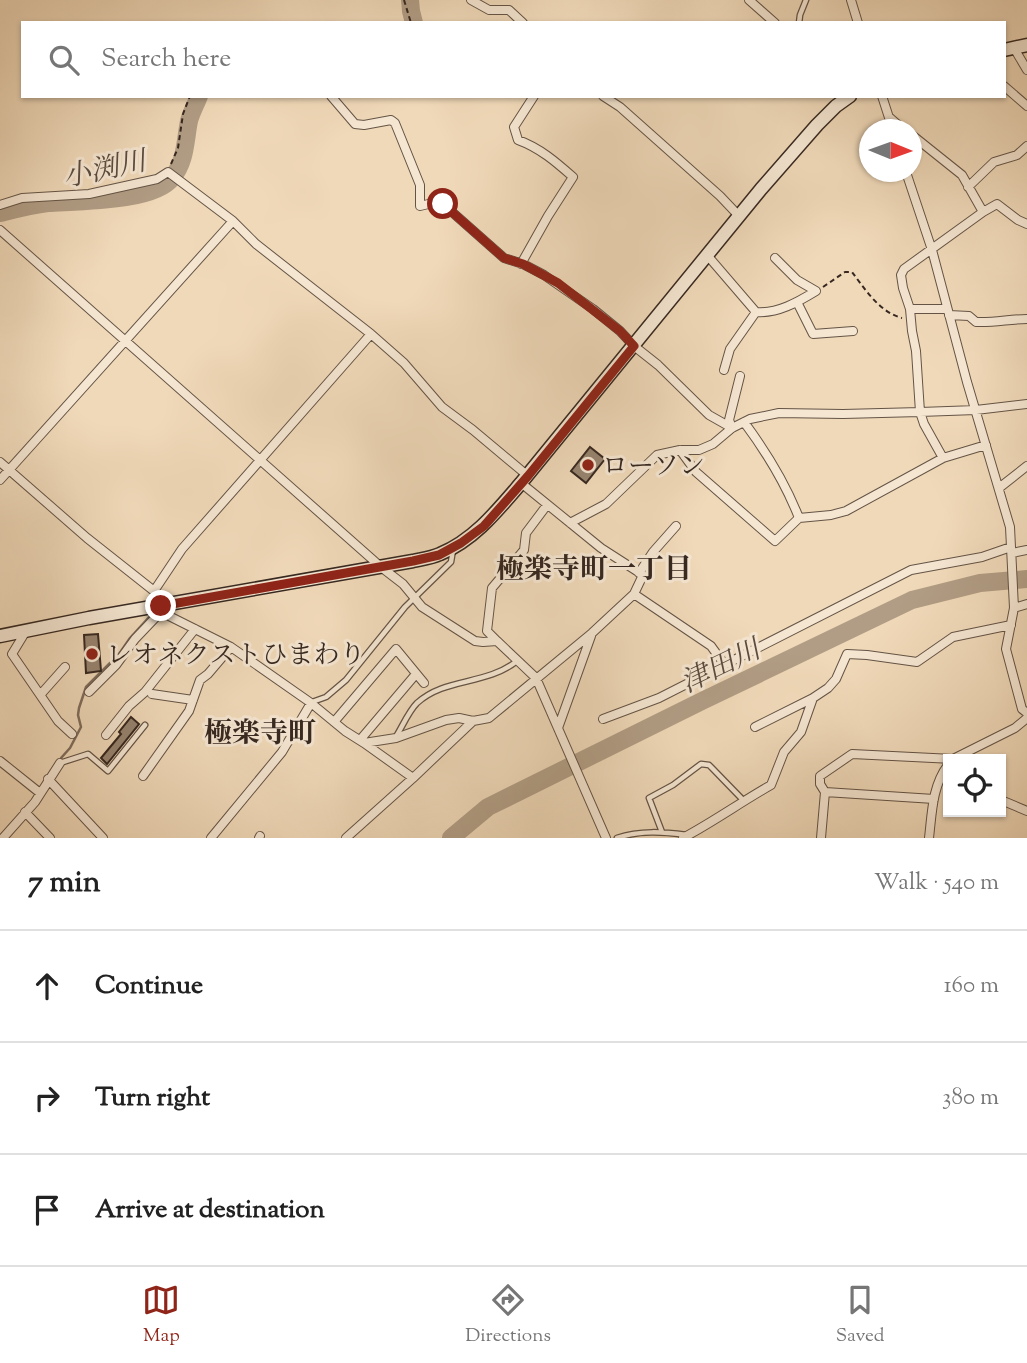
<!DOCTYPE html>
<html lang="en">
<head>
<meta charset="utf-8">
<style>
	body { margin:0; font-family:"Sorts Mill Goudy","Noto Serif JP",serif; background:#f2f2f2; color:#222 }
	.controls { position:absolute; right:21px; bottom:21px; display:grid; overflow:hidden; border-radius:0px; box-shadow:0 2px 5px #0004 }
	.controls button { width:63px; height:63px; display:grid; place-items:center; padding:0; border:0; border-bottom:2px solid #e0e0e0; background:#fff; color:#222; font:35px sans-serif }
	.compass { position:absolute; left:859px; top:119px; width:63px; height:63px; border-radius:50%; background:#fff; box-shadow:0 2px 5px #0004; rotate:91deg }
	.stop { position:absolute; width:21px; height:21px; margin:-16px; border:5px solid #8f2418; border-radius:50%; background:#fff }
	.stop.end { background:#8f2418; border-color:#fff; box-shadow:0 2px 7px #0008 }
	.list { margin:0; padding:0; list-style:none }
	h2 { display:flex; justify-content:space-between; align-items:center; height:91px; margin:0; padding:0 28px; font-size:30px }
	h2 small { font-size:23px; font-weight:400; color:#767676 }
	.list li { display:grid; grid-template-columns:46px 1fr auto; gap:21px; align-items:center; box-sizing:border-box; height:112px; padding:0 28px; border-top:2px solid #e0e0e0 }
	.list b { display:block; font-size:26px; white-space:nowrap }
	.list em { font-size:23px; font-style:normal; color:#767676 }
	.icon { flex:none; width:38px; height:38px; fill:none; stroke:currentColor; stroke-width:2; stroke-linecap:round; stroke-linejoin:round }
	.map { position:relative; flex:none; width:1027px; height:838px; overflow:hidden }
	.search { position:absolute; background:#fff; box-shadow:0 2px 5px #0004; left:21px; right:21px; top:21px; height:77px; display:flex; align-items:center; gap:18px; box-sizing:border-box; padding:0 24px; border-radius:0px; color:#767676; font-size:26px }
	.sheet { height:427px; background:#fff }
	nav { display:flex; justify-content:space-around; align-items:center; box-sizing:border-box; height:98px; border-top:2px solid #e0e0e0; background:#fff; font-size:19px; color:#767676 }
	nav a { display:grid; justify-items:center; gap:4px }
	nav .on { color:#8f2418 }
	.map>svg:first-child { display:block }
</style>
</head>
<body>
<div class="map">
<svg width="1027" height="838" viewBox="0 0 1027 838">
	<rect width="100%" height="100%" fill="#f0d9b9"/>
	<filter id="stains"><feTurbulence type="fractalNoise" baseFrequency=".00286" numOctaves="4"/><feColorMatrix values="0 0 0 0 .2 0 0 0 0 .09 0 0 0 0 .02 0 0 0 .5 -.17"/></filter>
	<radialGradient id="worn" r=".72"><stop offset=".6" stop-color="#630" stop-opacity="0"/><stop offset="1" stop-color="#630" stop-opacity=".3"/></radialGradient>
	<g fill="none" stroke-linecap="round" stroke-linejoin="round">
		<path stroke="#806e5d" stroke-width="2.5" d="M61 758 70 748 81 727 78 715 79 708 86 687 119 654 130 638 150 616"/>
		<path stroke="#b19d85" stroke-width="18" d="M410 0 411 11 414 23
			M0 213C16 209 31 205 48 203 77 201 154 202 172 178 186 161 185 141 189 121 191 113 196 104 199 96
			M451 838 488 807 704 700 912 600 980 583 1027 579"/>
	</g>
	<path fill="#978470" stroke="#362820" stroke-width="2" d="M590 447 605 459 586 483 571 471Z
		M98 634 101 671 86 673 84 635Z
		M131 717 139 724 107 764 101 758 121 734 119 732Z"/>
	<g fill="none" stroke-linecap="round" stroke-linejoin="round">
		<defs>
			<path id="lane" d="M799 23 800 15 806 0
				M312 702 326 697 346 680 405 607 451 562 453 550
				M397 735C403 725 409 711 417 703 446 677 485 686 517 661
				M60 763 88 754 108 771 145 725
				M662 832 649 798 673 785 701 764 709 765 712 768 744 801
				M617 838C640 830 664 832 687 835"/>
			<path id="street" d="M471 0 489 10H509L523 23
				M749 0 775 23
				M851 0 858 23
				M1014 48 1027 70
				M1004 86 1027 106
				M331 96 355 124 364 125 391 120 395 123 420 185V206L437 202 443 204 504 258 523 264 544 275 593 309 620 331 634 346 658 365 709 415 732 428
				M603 96 620 107 720 196 739 216
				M882 96 893 130
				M889 117 904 130
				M912 135 962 175 983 212
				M906 172 932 250 967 382 1010 527 1014 608 1006 649 1022 709 1027 713
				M968 187 994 162 1017 155 1027 146
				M0 205 22 198 89 194 157 179 168 172 233 221 256 244 371 334 404 363 442 407 473 430 528 476
				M0 230 381 567 403 584 422 607 475 641 483 642 497 641 536 678 606 838
				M707 255 756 312C777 314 798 302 816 291L797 280 775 258
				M521 264 548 216 573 177C556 162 540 148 518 140L514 127 534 96
				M797 302 813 334 853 331
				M910 309H947
				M949 315 969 316 976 322C994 323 1010 319 1027 319
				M724 370 730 349 756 312
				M744 422C767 453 785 482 799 518
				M732 428 729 420 740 376
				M680 450 696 472 775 541 799 518 831 515 846 511 943 458 986 445
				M943 458 924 424 920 412 916 351 912 331 910 309 903 288 901 275 904 269 983 212 997 204 1018 220 1027 224
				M0 462 87 538 154 591 161 606 169 616 231 647 311 703 345 731 364 743 396 738 446 720 459 718 473 721 489 718 592 633 634 594 643 575 601 548 521 483
				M0 480 233 221
				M999 488 1027 466
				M570 523 606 504 657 455 680 450H699L713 444 732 428 750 419 779 413 843 414 920 412 976 410 1027 404
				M1012 553 1027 550
				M639 573 653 552 676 526
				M154 591 182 549 371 334
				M634 594 711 646 724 664
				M1014 608 1027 604
				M26 631 12 654 58 721 72 734
				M497 641 487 631 492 588 524 550 526 533 547 505
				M89 692 116 665 135 639 156 617 161 606
				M41 694 65 667
				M152 694 193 700
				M603 719 659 698 911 570 982 557 1011 547
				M334 722 396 649 424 683
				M755 727 813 698
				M558 728 591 636
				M106 735 129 706 145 692 195 629
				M360 740 416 674
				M364 743 413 778
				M953 759 1015 728 1027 718
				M0 761 40 793
				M143 776 189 711 200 680 208 674 231 647
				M48 779 103 838
				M825 792 934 799
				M1001 800 1027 811
				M25 812 50 838
				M3 838 35 802 60 763
				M211 838 282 752 311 703
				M259 838 260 836
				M346 838 413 778 473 721
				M683 838C713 822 741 802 771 785L784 752 801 732 813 698 828 688 836 679 847 654 867 655 917 662 953 637 1011 625
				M821 838 825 792 820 784V776L852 754 953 759
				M929 838C932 813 932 786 948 765"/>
			<path id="secondary" d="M1004 50 1027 45
				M0 636 89 618 413 561C422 559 431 558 440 554 474 540 497 511 521 483L761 189 817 125 836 106 850 96"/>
		</defs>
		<use href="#lane" stroke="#645446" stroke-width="7"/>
		<use href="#street" stroke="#645446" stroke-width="10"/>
		<use href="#secondary" stroke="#362820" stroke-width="15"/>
		<path stroke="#362820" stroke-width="2" stroke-dasharray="5 3.5" stroke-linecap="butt" d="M404 0 411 23
			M171 164 178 148 183 114 190 96
			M823 287 845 272H852C865 289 879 312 902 318"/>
		<use href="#lane" stroke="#f5e6d2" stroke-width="4.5"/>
		<use href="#street" stroke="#f5e6d2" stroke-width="8"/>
		<use href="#secondary" stroke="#f5e6d2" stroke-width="12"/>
	</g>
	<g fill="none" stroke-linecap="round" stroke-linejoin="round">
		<path stroke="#8f2418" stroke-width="9" d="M161 606 413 561 439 555 461 543 484 526 528 476 634 346 620 331 558 283 523 264 504 258 443 204"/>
	</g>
	<g fill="#8f2418" stroke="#f5e6d2" stroke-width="2.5">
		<circle cx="588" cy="465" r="7"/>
		<circle cx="92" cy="654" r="7"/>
	</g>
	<g text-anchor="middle" stroke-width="6" stroke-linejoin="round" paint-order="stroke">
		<g font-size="26" fill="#362820" stroke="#f5e6d2" text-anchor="start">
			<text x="602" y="474">ローソン</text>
			<text x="106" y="663">レオネクストひまわり</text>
		</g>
		<g font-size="28" font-style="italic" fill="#5b4b3e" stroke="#f5e6d2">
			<text transform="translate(104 168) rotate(-12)" y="10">小渕川</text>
			<text transform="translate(720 665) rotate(-26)" y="10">津田川</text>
		</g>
		<g font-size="28" font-weight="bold" fill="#362820" stroke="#f5e6d2">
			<text x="594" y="578">極楽寺町一丁目</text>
			<text x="260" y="742">極楽寺町</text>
		</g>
	</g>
	<rect width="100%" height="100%" filter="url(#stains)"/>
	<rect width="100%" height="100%" fill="url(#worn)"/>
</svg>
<div class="controls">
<button><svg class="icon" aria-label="locate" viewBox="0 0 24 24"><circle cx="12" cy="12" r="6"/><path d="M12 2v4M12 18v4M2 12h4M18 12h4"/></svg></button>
</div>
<svg class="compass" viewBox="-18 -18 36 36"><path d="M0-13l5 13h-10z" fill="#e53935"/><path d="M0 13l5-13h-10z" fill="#767676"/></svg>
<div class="stop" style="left:443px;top:204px"></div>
<div class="stop end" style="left:161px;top:606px"></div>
<div class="search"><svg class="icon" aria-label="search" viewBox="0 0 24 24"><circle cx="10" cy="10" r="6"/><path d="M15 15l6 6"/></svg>Search here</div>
</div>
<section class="sheet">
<h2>7 min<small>Walk · 540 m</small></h2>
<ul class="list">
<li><svg class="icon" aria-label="ahead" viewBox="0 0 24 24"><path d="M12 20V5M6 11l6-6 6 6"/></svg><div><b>Continue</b></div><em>160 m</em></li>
<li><svg class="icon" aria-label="right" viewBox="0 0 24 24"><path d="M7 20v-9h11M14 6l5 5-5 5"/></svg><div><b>Turn right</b></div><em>380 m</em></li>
<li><svg class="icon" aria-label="arrive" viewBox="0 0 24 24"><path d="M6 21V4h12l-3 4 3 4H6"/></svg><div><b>Arrive at destination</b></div></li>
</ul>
</section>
<nav>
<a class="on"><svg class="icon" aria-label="map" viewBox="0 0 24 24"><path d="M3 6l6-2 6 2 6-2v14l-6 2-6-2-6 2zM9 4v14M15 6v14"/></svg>Map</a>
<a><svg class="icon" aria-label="directions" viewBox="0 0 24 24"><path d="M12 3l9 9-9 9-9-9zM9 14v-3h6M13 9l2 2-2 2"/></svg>Directions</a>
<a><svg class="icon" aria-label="saved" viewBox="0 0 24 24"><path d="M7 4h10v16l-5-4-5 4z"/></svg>Saved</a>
</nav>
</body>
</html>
